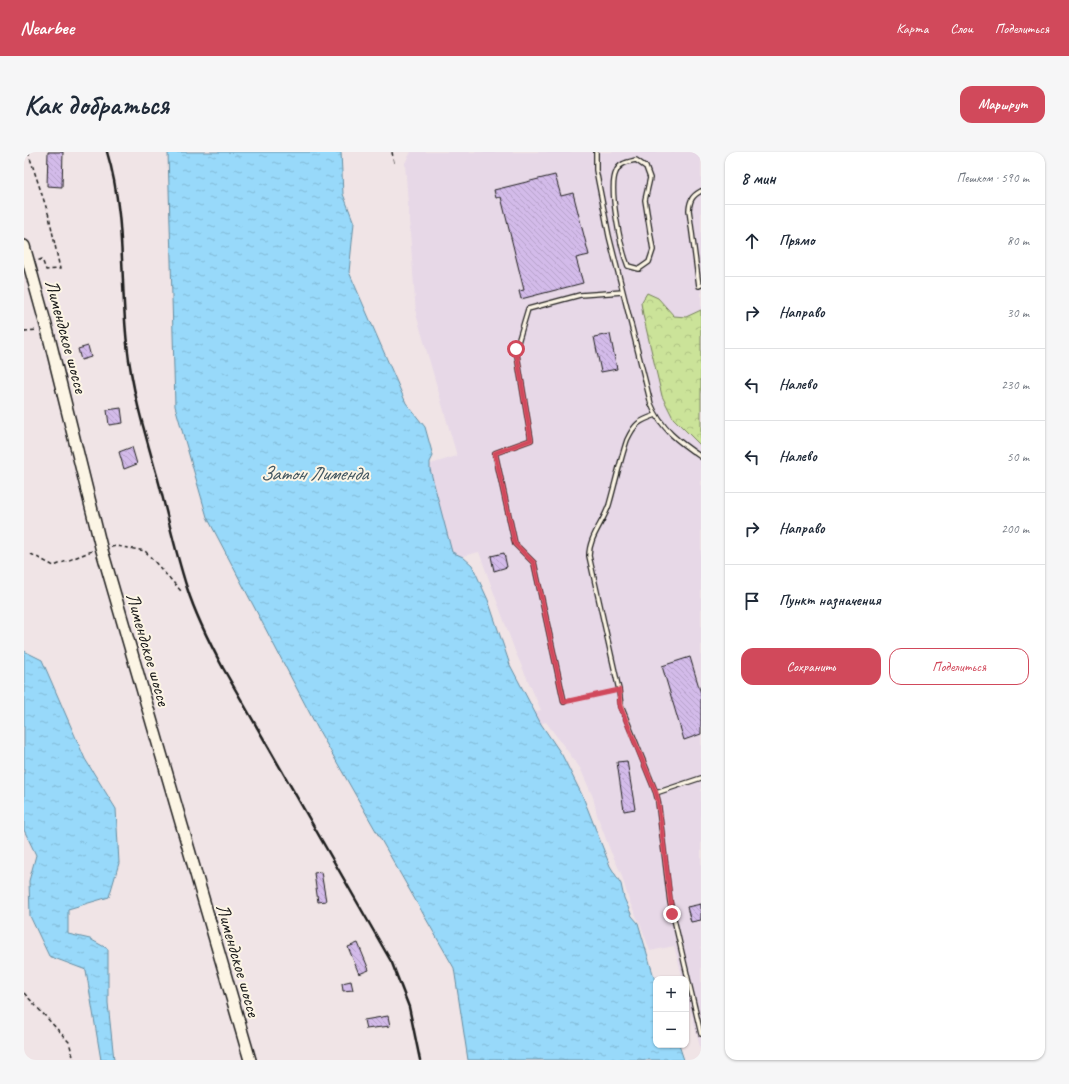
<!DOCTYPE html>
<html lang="ru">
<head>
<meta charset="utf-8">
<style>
	body { margin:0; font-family:Caveat,sans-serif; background:#f6f6f7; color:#1f2937 }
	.controls { position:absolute; right:12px; bottom:12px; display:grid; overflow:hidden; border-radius:8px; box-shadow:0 1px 3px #0004 }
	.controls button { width:36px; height:36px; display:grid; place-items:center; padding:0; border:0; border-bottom:1px solid #e0e1e3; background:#fff; color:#1f2937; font:20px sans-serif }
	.stop { position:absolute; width:12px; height:12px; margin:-9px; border:3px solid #d1495b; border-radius:50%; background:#fff }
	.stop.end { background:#d1495b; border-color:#fff; box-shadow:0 1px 4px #0008 }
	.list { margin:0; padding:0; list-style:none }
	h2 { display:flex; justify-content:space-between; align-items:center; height:52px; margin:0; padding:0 16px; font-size:17px }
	h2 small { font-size:13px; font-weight:400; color:#747a83 }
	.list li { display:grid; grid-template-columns:26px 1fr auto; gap:12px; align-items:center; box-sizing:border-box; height:72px; padding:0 16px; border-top:1px solid #e0e1e3 }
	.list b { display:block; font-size:15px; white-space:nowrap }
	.list em { font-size:13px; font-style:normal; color:#747a83 }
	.actions { display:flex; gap:8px; padding:12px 16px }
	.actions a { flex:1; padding:9px 0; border:1px solid #d1495b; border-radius:12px; text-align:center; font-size:14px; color:#d1495b }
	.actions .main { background:#d1495b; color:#fff }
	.icon { flex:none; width:22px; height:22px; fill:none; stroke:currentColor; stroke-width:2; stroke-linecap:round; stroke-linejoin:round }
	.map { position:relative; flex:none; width:677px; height:908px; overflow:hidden; border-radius:12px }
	header { display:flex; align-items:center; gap:24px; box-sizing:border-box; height:56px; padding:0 20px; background:#d1495b; color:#fff }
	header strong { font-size:19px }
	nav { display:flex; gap:22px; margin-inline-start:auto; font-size:14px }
	.intro { display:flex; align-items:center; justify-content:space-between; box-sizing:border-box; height:96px; padding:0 24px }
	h1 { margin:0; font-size:28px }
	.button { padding:10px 18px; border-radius:12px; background:#d1495b; color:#fff; font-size:14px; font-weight:700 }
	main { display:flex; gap:24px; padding:0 24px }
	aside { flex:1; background:#fff; border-radius:12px; box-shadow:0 1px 3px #0004 }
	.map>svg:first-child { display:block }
</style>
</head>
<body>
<header>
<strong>Nearbee</strong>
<nav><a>Карта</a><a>Слои</a><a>Поделиться</a></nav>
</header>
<div class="intro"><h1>Как добраться</h1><a class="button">Маршрут</a></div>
<main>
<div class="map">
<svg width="677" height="908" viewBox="0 0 677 908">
	<defs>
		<pattern id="forest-crowns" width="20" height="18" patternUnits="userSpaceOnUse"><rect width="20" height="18" fill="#cbe399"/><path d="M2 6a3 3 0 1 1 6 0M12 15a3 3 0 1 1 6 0" fill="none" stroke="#aec283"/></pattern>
		<pattern id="water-ripples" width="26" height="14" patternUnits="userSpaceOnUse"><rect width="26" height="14" fill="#98d9fa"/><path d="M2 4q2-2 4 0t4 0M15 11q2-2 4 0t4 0" fill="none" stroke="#82bad6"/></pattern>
		<pattern id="building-back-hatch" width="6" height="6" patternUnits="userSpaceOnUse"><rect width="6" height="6" fill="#d3bbea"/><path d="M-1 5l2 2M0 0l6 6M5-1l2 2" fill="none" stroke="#b5a0c8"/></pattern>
	</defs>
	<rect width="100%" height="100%" fill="#f0e4e6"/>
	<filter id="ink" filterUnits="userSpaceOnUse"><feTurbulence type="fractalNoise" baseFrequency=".025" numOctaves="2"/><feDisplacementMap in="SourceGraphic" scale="8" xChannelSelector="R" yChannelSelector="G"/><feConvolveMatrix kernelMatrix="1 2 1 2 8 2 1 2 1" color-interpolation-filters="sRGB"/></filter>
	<g filter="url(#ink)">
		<path fill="#e7d8e7" d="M387 0H677V899L662 840V827H659L650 794 626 799 617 774 605 749 597 721 586 698 573 663 569 645 556 616 522 570 496 578 492 567 517 558 491 499 455 400 423 408 397 315 433 304 392 162 381 11Z"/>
		<path fill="url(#forest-crowns)" stroke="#74805a" d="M623 141 634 146 650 164 662 165 677 158V294L649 266 638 244 619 163 617 151Z"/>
		<path fill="url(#water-ripples)" stroke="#668da1" d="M144 0H317L319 42 330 71 325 120 382 251 401 275 409 304 406 310V317L428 400 439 405 448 413 464 448 486 513 517 572 538 603 559 645 586 714 597 732 600 746 608 764 614 771 632 832V893H655L660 908H444L430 816 294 577 183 365 151 254Z
			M0 499 18 508 61 607 92 657 95 711 85 745 44 757V782L66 787 84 797V851L90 908H77L62 818 25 804 6 764 5 729 12 703 0 678Z"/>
		<path fill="url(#building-back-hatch)" stroke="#1c1c1c" d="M24 0H39L38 35 23 34Z
			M531 23 537 44 549 41 565 103 552 106 559 131 497 147 495 139 500 138 477 45 472 46 470 38Z
			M586 182 593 217 577 220 570 185Z
			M64 194 67 205 57 208 54 197Z
			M97 256 99 271 85 273 83 258Z
			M108 295 113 312 100 317 95 300Z
			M480 401 483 415 470 419 467 404Z
			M666 505 677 542V582L660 588 638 514Z
			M603 609 611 657 600 659 593 610Z
			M297 720 302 749 294 750 290 721Z
			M677 752V768L667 770 663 755Z
			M334 791 345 818 335 822 324 795Z
			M327 829 329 838 319 839 318 831Z
			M364 864 366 874 342 877 340 868Z"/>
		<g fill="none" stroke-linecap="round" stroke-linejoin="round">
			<defs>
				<path id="service" d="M572 0V18L585 84 627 252C637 277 655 290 677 305
					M612 8 622 15 626 26 621 48 629 98 625 110 615 117 604 114C597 97 584 36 592 20 595 11 604 10 612 8Z
					M677 39C668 44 666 48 665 58L675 134 677 133
					M632 263C615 269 611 271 603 288 596 309 591 332 585 353 579 371 565 385 565 404L595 538 597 554 632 641 634 649 646 750 677 882
					M540 550 510 411 491 392 471 301 507 288 492 197 504 157 556 143 599 140
					M632 641 677 626"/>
				<path id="primary" d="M0 94 23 177 77 395 226 908"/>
			</defs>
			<use href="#service" stroke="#1c1c1c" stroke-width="6"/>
			<use href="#primary" stroke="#1c1c1c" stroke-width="14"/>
			<path stroke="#1c1c1c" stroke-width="1.5" stroke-dasharray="4 3" stroke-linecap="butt" d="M4 0 25 64 36 117 22 118 18 107 13 109
				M368 0 370 11
				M0 179 13 178
				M87 395 93 394 121 399 157 439
				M7 402 30 414 68 399
				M546 549 589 539
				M0 841 45 890 50 908"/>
			<use href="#service" stroke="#fcf5e5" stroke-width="3.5"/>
			<use href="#primary" stroke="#fcf5e5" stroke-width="11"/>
			<path stroke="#1c1c1c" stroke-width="2.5" d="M83 0C102 62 96 129 103 192 108 240 122 285 135 331 144 366 152 402 163 436 172 464 185 490 199 516L368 811 385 855 396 908"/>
		</g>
	</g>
	<g fill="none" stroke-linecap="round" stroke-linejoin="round" filter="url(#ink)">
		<path stroke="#d1495b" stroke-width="5" d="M492 197 507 288 471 301 491 392 510 411 540 550 595 538 596 554 632 641 634 649 648 762"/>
	</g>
	<g text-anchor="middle" stroke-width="4" stroke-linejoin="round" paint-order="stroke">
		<g font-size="19" fill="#1c1c1c" stroke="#fcf5e5">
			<text transform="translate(43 184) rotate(75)" y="7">Лимендское шоссе</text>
			<text transform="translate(125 497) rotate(74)" y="7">Лимендское шоссе</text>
			<text transform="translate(215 808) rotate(74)" y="7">Лимендское шоссе</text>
		</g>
		<g font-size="20" font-style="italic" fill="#41555f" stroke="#fcf5e5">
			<text x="290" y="328">Затон Лименда</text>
		</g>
	</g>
</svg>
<div class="controls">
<button>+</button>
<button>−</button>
</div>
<div class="stop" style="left:492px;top:197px"></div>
<div class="stop end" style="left:648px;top:762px"></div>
</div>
<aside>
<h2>8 мин<small>Пешком · 590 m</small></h2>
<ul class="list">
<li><svg class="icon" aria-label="ahead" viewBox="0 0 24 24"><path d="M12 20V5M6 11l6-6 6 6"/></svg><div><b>Прямо</b></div><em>80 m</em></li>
<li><svg class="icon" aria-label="right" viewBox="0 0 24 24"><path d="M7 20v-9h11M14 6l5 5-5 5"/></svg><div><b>Направо</b></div><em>30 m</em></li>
<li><svg class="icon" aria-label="left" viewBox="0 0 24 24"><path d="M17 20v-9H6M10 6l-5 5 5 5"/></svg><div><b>Налево</b></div><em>230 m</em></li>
<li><svg class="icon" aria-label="left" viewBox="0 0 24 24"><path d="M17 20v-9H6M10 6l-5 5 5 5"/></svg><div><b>Налево</b></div><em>50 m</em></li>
<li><svg class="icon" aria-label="right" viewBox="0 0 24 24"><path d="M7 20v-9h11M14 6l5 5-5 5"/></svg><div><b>Направо</b></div><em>200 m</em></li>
<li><svg class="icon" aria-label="arrive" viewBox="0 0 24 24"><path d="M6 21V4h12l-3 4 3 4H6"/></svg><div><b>Пункт назначения</b></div></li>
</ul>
<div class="actions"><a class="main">Сохранить</a><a>Поделиться</a></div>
</aside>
</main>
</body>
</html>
